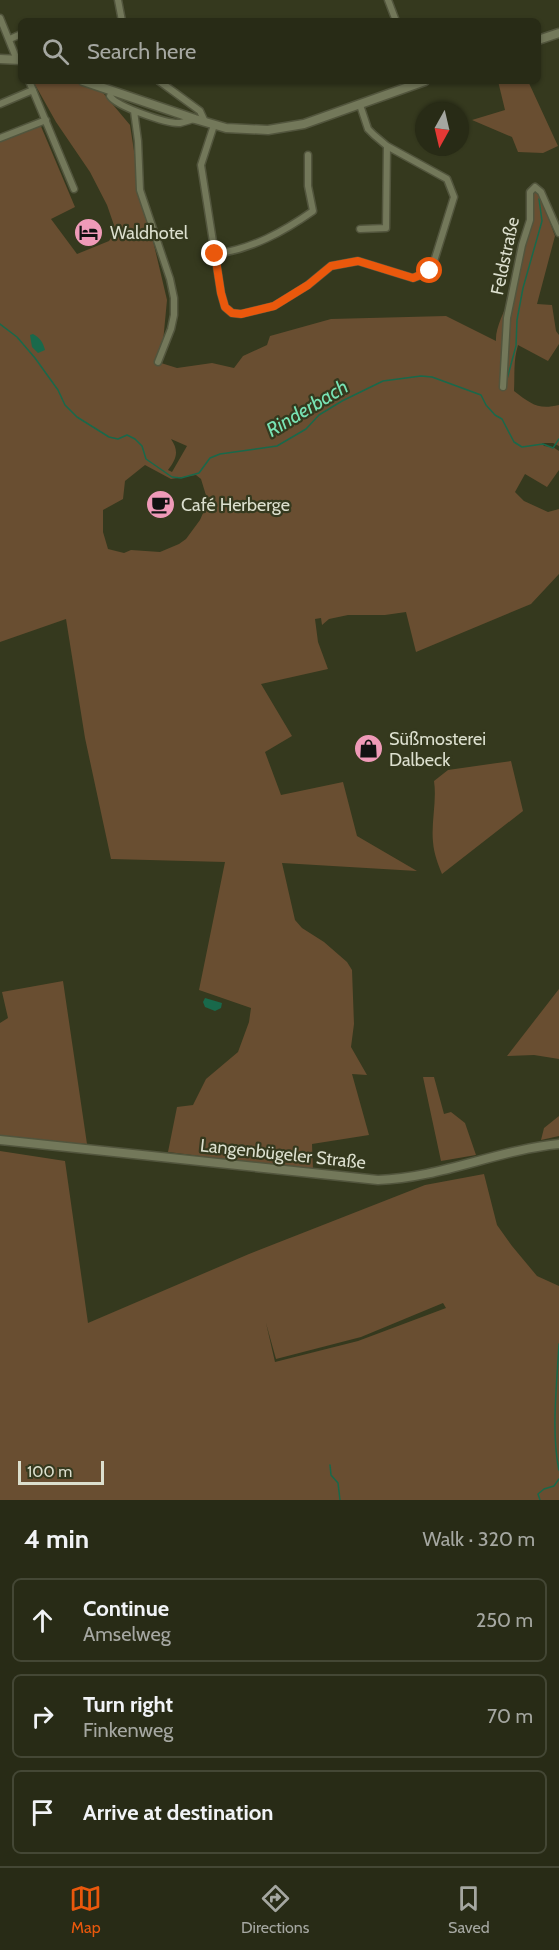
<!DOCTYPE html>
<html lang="en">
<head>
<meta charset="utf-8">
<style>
	body { margin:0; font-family:Cabin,sans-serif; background:#343723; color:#f1f3f6 }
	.compass { position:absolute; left:415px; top:102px; width:54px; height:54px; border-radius:50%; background:#282b16; box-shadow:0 2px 4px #0004; rotate:188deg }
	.scale { position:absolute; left:18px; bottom:15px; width:86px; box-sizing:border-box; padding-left:6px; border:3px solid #dcdfce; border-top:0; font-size:16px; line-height:21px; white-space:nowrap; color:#dcdfce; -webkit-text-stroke:4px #35391e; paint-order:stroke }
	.stop { position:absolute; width:18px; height:18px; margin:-14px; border:4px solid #ea580c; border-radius:50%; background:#fff }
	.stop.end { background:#ea580c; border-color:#fff; box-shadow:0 2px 6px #0008 }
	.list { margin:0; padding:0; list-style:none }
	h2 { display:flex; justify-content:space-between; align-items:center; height:78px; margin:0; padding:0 24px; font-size:26px }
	h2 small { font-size:20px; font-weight:400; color:#a5a7a1 }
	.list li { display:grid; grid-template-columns:39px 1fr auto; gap:18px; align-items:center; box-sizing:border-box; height:84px; margin:0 12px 12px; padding:0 12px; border:2px solid #444735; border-radius:9px }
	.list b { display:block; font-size:22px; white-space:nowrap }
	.list p { margin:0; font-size:20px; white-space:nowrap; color:#a5a7a1 }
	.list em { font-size:20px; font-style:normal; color:#a5a7a1 }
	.icon { flex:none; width:33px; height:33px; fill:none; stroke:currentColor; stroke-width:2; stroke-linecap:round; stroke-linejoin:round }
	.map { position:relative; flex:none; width:559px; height:1500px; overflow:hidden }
	.search { position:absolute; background:#282b16; box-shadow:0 2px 4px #0004; left:18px; right:18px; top:18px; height:66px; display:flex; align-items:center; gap:15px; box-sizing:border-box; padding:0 21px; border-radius:9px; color:#a5a7a1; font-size:22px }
	.sheet { height:366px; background:#282b16 }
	nav { display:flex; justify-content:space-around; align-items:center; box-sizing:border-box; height:84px; border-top:2px solid #444735; background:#282b16; font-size:16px; color:#a5a7a1 }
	nav a { display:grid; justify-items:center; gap:3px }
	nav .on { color:#ea580c }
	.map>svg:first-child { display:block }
</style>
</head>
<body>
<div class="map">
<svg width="559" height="1500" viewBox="0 0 559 1500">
	<rect width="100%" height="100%" fill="#35391e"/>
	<path fill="#694e31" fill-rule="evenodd" d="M33 81H93L130 125 138 177 167 300 161 363 177 368 212 363 234 368 243 356 267 345 270 336 331 319 446 316 496 341C495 326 507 307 512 292 522 259 530 225 532 191L539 193 555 236 537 304 552 305 556 331 559 335V344L548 361 518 345C513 362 515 374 514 391 531 404 538 410 559 405V446L553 443H542L544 446 553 447 559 451V470L547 487 525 474 515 492 524 501 548 512 559 509V574L531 604 416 652 406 612 385 615H348L329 619 322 625 321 618 315 619 318 642 328 669 261 684 292 736 265 752 281 795 343 782 357 836 417 871 282 863 295 920 302 928 324 942 347 962 352 970 354 1024 351 1047 367 1075 352 1074 369 1135 312 1144 313 1170 168 1152 177 1107 193 1105 206 1079 238 1052 249 1022 251 1008 199 990 225 862 111 859 85 738 66 619 0 642V141L40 124 75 207 51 219 77 254 109 241 116 231 107 205 90 172 56 122ZM171 439 187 446 172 472 168 470C177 458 179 451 171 439ZM145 465 171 479 196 475 201 479 208 502 200 520 186 539 179 544 160 552 131 550 124 553 108 549 103 532V510L123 499 125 481Z
		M498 81H528L558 146 543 153 518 152 512 137 472 120 505 110Z
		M511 761 523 811 442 874C438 864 434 854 433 842 431 822 437 801 434 781L448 770Z
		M63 981 87 1144 0 1137V1023L8 1018 2 992Z
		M559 989V1059L534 1055 507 1056Z
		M423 1077H434L444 1114 451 1112 465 1123 476 1155 441 1161Z
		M559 1116V1136L541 1140 544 1128Z
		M0 1151 65 1161 88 1323 249 1254 425 1185 484 1174 497 1225 512 1246 537 1276 559 1286V1500H0ZM443 1303 446 1308 358 1341 275 1362 266 1323 276 1359 361 1337Z"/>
	<path fill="#19694b" d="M33 334C40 338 43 342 45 350L38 353 32 347 30 335Z
		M205 998 222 1003 221 1008 215 1011 205 1007 203 1002Z"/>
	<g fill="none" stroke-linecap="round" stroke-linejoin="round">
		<path stroke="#19694b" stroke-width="1.5" d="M0 324 17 337 35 358 58 390 65 405 77 417 109 437 118 439 127 435 135 439 142 446 146 459 172 477 181 478 199 473 210 458 220 454 277 446 306 429 319 415 342 401 383 381 421 376 432 377 481 395 486 405 495 415 502 419 514 442 522 447 543 444 553 448 559 439
			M507 379 516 346 517 320 523 288 542 221 539 199
			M559 1344C557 1382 551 1434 559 1470
			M330 1465 331 1475 338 1483 340 1500
			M540 1500 538 1494 544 1489 554 1486 559 1479"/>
		<defs>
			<path id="street" d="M118 0 122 21
				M388 0 396 21
				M0 18 17 60
				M10 39 21 34
				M29 81 74 189
				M159 81 200 111 205 122
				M112 91 110 96C117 107 168 124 180 123 185 122 190 120 194 119
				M0 104 33 90
				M134 111 138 141 140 190 170 279 174 298V315L171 329 158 362
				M214 125 201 165 221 293 225 307 232 313 241 314 274 306 308 285 331 266 358 261 413 278 431 271 454 197 447 179 387 146 374 135 368 129 360 105
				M0 138 46 120
				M360 229 386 228 387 146
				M215 254C252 249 283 232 313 211L308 186V155
				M503 387 507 318 522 245 530 220V192L535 187 541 192 559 233"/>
			<path id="secondary" d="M538 40 559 33
				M0 59 21 60
				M83 81 195 119 226 128 268 130 304 124 425 81
				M0 1140 378 1180C440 1178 497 1150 559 1144"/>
		</defs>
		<use href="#street" stroke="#52553d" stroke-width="9"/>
		<use href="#secondary" stroke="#52553d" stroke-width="11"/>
		<use href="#street" stroke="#73785a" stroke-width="6"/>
		<use href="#secondary" stroke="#73785a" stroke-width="8"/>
	</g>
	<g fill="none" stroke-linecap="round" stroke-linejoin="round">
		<path stroke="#ea580c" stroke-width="8" d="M215 254 221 293 225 307 232 313 241 314 274 306 308 285 331 266 358 261 413 278 430 271"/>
	</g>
	<defs>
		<symbol id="hotel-disc" viewBox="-11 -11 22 22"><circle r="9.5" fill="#ef9ab8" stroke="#35391e"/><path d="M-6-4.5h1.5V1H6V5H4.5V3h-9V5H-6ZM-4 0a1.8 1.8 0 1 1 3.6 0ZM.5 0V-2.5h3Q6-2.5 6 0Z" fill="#111"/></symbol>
		<symbol id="cafe-disc" viewBox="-11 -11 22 22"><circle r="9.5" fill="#ef9ab8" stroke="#35391e"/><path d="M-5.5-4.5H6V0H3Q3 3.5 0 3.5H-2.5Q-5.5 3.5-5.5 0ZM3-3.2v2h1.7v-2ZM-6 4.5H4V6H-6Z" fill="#111"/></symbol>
		<symbol id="shop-disc" viewBox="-11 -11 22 22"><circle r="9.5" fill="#ef9ab8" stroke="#35391e"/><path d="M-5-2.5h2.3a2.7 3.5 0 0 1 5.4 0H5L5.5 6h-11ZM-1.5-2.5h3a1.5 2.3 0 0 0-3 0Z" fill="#111"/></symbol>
	</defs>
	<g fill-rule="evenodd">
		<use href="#hotel-disc" x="72" y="216" width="33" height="33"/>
		<use href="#cafe-disc" x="144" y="488" width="33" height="33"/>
		<use href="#shop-disc" x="352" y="732" width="33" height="33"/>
	</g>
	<g text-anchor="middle" stroke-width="4.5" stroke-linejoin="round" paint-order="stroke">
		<g font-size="18" fill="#dcdfce" stroke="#35391e" text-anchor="start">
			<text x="110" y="239">Waldhotel</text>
			<text x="181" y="511">Café Herberge</text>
			<text x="389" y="745">Süßmosterei<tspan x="389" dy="21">Dalbeck</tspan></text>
		</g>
		<g font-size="18" fill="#dcdfce" stroke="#35391e">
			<text transform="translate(505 256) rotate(-78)" y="6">Feldstraße</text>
			<text transform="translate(283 1154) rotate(6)" y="6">Langenbügeler Straße</text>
		</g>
		<g font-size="20" font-style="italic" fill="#78e3b4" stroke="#35391e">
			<text transform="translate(307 408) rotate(-31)" y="7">Rinderbach</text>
		</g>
	</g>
</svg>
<svg class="compass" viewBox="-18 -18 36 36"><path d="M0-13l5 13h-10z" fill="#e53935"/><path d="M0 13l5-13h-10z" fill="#a5a7a1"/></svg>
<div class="scale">100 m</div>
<div class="stop" style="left:430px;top:271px"></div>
<div class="stop end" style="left:215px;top:254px"></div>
<div class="search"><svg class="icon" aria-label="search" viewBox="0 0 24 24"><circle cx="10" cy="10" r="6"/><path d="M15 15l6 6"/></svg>Search here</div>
</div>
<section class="sheet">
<h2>4 min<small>Walk · 320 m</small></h2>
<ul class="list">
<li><svg class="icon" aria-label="ahead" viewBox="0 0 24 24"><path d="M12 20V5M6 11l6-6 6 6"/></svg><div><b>Continue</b><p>Amselweg</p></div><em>250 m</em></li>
<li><svg class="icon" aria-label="right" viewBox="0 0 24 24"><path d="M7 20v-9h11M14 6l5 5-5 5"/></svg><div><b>Turn right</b><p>Finkenweg</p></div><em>70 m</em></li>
<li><svg class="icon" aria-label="arrive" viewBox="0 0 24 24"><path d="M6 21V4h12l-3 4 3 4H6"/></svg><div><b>Arrive at destination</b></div></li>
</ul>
</section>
<nav>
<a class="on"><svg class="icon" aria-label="map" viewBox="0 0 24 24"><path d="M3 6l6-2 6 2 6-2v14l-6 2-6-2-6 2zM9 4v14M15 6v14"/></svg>Map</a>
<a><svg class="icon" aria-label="directions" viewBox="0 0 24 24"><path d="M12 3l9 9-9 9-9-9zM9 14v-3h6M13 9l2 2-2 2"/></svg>Directions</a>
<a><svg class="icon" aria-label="saved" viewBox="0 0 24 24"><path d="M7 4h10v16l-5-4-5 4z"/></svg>Saved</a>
</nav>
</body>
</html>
